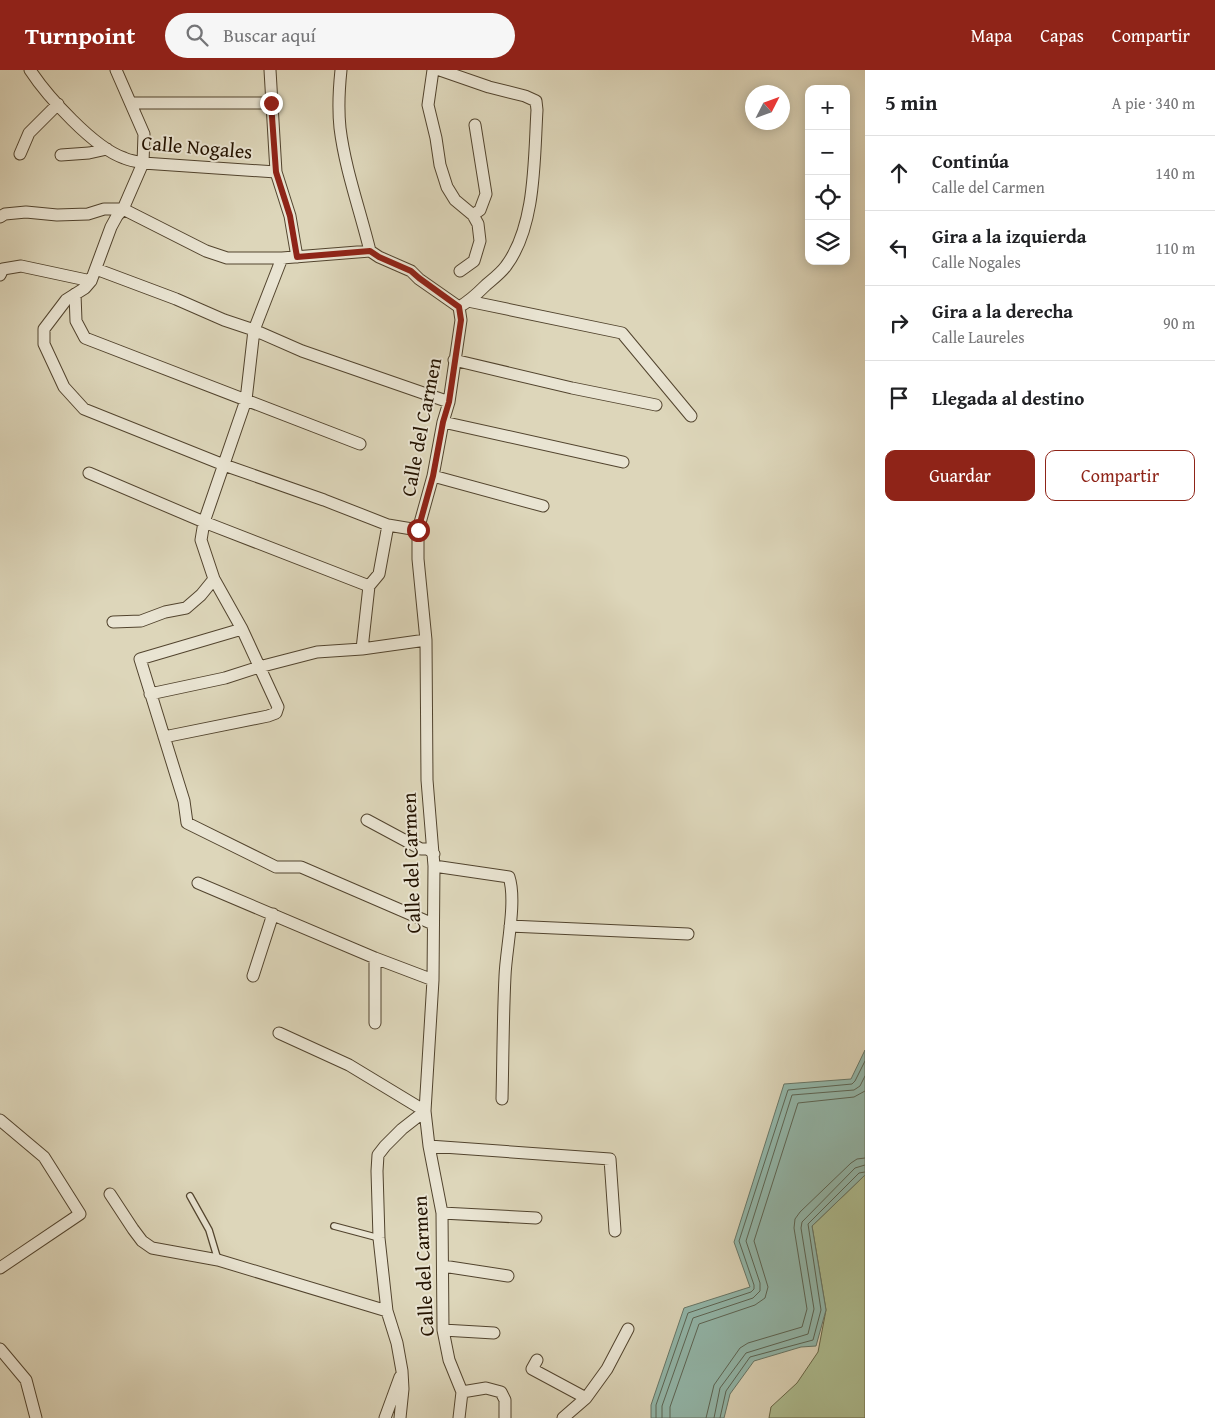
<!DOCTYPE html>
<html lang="es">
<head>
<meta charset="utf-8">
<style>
	body { margin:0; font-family:"Gentium Book Plus",serif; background:#f6f6f6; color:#202124 }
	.controls { position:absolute; right:15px; top:15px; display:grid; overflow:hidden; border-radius:10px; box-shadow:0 2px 12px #0003 }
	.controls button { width:45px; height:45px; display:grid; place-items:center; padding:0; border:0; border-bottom:1px solid #e0e0e0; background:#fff; color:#202124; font:25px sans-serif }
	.compass { position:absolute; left:745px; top:15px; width:45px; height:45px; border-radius:50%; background:#fff; box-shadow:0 2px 12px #0003; rotate:48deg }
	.stop { position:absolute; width:15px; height:15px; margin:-11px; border:4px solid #8f2418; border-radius:50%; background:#fff }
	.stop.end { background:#8f2418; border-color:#fff; box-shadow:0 1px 5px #0008 }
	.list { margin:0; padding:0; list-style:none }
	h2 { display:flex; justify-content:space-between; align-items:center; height:65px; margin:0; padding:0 20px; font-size:21px }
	h2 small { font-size:16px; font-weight:400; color:#757577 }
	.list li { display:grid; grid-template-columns:32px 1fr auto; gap:15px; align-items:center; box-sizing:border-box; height:75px; padding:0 20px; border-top:1px solid #e0e0e0 }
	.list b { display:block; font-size:19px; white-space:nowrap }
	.list p { margin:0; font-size:16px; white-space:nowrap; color:#757577 }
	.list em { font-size:16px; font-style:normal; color:#757577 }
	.actions { display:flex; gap:10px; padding:15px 20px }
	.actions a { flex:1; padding:11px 0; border:1px solid #8f2418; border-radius:10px; text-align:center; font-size:18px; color:#8f2418 }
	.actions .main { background:#8f2418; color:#fff }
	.icon { flex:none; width:28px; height:28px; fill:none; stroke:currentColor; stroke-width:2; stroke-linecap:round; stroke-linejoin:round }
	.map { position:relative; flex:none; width:865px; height:1348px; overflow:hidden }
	header { display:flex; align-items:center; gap:30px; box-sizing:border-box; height:70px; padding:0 25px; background:#8f2418; color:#fff }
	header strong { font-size:24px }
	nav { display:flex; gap:28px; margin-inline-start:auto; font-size:18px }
	.search { width:350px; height:45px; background:#f6f6f6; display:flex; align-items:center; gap:12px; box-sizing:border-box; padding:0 18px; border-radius:28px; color:#757577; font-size:19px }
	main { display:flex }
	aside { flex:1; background:#fff }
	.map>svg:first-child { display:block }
</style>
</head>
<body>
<header>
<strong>Turnpoint</strong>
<div class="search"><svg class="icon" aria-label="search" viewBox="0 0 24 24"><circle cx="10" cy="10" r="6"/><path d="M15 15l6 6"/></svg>Buscar aquí</div>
<nav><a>Mapa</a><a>Capas</a><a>Compartir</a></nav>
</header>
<main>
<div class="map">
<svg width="865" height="1348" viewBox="0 0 865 1348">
	<rect width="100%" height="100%" fill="#ddd6ba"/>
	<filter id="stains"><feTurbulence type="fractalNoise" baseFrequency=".004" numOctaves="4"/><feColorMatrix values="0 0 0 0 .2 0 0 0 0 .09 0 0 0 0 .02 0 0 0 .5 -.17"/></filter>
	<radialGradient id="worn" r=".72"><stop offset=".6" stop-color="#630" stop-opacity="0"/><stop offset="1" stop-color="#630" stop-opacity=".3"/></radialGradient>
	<path fill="#aebe92" stroke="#696849" d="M865 1105V1348H769L771 1337 797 1313 818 1282 826 1240 812 1156Z"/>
	<path fill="#93b9ad" stroke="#677768" d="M865 980V1105L812 1156 826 1240 816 1276 801 1277 754 1291 730 1324 724 1348H651V1335L684 1238 750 1217 734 1172 784 1014 851 1009Z"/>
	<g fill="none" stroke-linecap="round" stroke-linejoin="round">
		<path stroke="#5c6656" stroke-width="1" d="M656 1348V1335L688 1243 751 1222 754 1219V1215L739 1171 788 1020 852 1014 855 1011 865 991
			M662 1348V1336L693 1248 753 1228 760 1221V1213L746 1171 792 1025 854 1020 860 1016 865 1006
			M670 1348V1337L699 1254 755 1235 765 1228 768 1217 754 1171 798 1033 854 1027 865 1021
			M706 1348 714 1315 740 1278 748 1273 802 1257 807 1239 794 1158 795 1149 800 1142 851 1093 857 1089 865 1088
			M714 1348 720 1318 746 1283 808 1264 814 1239 801 1158 802 1152 855 1098 865 1095
			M720 1348 726 1321 750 1287 813 1270 821 1240 808 1154 859 1103 865 1102"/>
		<defs>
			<path id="lane" d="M190 1126 209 1160 218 1190
				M334 1156 379 1168"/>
			<path id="street" d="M30 0C47 26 94 78 124 88 130 91 136 91 143 93L276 102
				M116 0 144 64 143 93 123 139 117 146 111 157 91 211 85 218 66 230 44 259V274L64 317 84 339 224 395 324 430 388 455 418 460
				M270 0 276 102 290 146 297 187
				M341 0C339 19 338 39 340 58 345 99 360 140 370 181
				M433 0 428 35 436 68 440 95 447 117 455 130 473 145 478 154 480 171 474 191 460 201
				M440 0 489 17 525 26 536 31 537 40C534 89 536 156 506 196 501 203 493 209 486 215 478 223 470 231 459 237
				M131 33H271
				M20 84 29 63 58 34
				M61 85 89 83 107 79
				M473 145 480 140 486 124 475 55
				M0 147 5 144 26 142 57 145 88 144 104 139H123L206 181 227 188H282L370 181 379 187 411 201 419 209 459 237
				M96 199 176 229 224 250 254 260 302 281 449 332
				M0 205 3 199 21 196 91 211
				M75 224 76 251 85 268 360 374
				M468 231 622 263 691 346
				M454 290 572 318 656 335
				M443 352 623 392
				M89 403 204 452 369 516
				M433 406 543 436
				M113 552 141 551 165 542 186 538 201 525 214 509
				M242 559 140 589 184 731 187 753 276 797H301L433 854
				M362 579 369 516 379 504 388 455
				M150 624 225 608 259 597 317 582 362 579 426 570
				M164 667 268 646 276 643 278 637 242 559 214 509 201 470 204 452 246 330 254 260 282 188
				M367 750 421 779H428L434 784
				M434 796 509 807C517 831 506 879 505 906 503 947 503 988 502 1029
				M198 813 375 888 433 910
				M510 856 688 864
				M375 888V953
				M253 906 273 844
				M279 963 349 995 425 1041 402 1059 385 1076 378 1085 377 1101 379 1168 387 1241 397 1273 402 1301 403 1319 400 1348
				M0 1050 44 1087 80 1144 0 1198
				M429 1076 610 1089 615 1161
				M110 1124 133 1159 142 1171 152 1178 218 1190 387 1241
				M442 1143 536 1148
				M443 1196 508 1206
				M443 1260 494 1263
				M0 1279 26 1310 36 1348
				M537 1290 532 1299 586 1328
				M462 1322 486 1318 501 1322 505 1330V1348
				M385 1348 400 1307
				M459 1348 462 1322 449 1290 443 1260 442 1143 429 1076 425 1041 433 910 434 796 427 710 426 570 418 489V460L433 406 443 352 449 332 461 250 459 237
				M563 1348 586 1328 607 1299 628 1259"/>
		</defs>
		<use href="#lane" stroke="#52442e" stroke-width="8"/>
		<use href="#street" stroke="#52442e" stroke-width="13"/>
		<use href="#lane" stroke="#e9e4d2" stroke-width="5.5"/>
		<use href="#street" stroke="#e9e4d2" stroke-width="11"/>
	</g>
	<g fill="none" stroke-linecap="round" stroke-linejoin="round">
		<path stroke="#8f2418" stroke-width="6" d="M271 33 276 102 290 146 297 187 370 181 379 187 411 201 419 208 459 237 461 250 449 332 443 352 433 406 418 460"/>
	</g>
	<g text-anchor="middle" stroke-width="4" stroke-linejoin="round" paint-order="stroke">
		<g font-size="20" fill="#241300" stroke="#e9e4d2">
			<text transform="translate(197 77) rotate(5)" y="7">Calle Nogales</text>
			<text transform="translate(421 357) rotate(-79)" y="7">Calle del Carmen</text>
			<text transform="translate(411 793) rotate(-92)" y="7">Calle del Carmen</text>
			<text transform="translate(423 1196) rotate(-93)" y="7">Calle del Carmen</text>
		</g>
	</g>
	<rect width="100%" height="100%" filter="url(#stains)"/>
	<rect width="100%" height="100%" fill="url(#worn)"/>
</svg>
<div class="controls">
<button>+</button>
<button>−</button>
<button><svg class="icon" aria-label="locate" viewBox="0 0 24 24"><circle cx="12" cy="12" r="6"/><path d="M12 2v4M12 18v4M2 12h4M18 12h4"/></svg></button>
<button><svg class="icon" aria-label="layers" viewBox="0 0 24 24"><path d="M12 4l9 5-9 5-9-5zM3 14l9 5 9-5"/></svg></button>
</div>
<svg class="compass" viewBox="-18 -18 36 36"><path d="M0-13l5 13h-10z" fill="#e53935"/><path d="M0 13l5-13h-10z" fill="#757577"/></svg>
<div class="stop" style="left:418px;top:460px"></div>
<div class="stop end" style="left:271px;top:33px"></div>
</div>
<aside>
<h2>5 min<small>A pie · 340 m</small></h2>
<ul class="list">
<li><svg class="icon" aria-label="ahead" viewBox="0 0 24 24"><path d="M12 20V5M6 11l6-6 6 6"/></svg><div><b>Continúa</b><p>Calle del Carmen</p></div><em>140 m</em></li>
<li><svg class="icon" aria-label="left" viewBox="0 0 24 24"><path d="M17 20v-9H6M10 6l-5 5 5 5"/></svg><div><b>Gira a la izquierda</b><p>Calle Nogales</p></div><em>110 m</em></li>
<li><svg class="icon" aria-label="right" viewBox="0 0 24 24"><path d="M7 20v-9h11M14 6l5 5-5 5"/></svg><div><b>Gira a la derecha</b><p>Calle Laureles</p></div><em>90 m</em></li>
<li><svg class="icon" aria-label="arrive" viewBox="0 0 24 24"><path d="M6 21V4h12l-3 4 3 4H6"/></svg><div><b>Llegada al destino</b></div></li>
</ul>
<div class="actions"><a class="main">Guardar</a><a>Compartir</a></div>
</aside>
</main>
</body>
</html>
